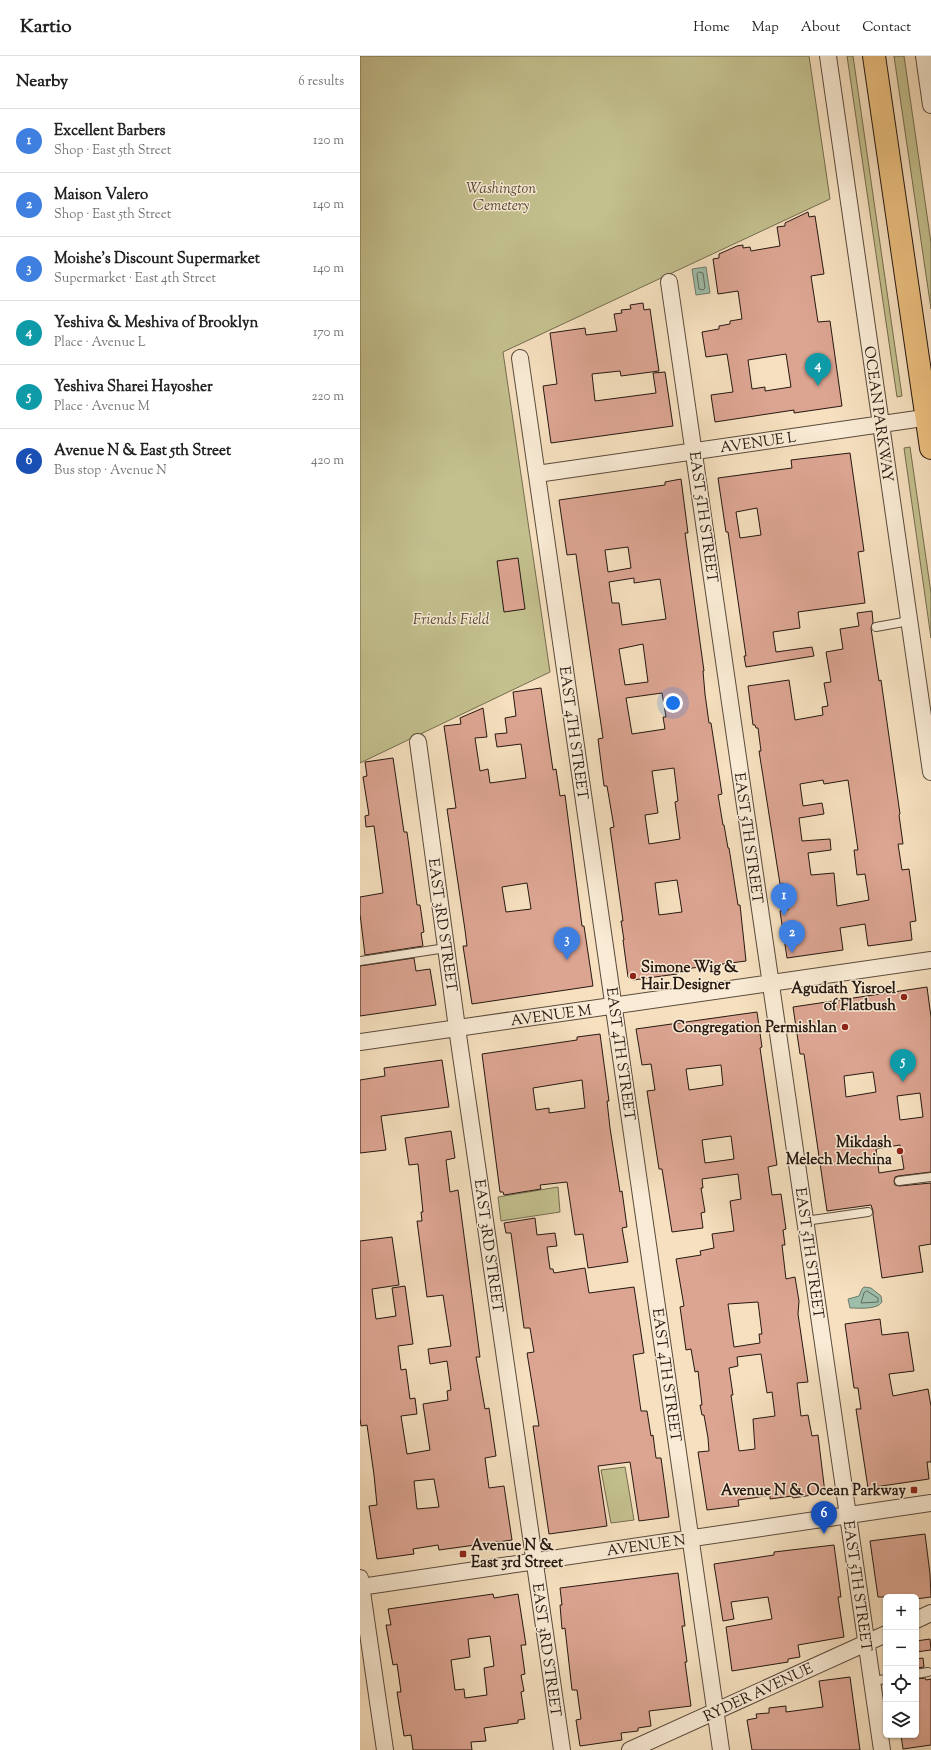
<!DOCTYPE html>
<html lang="en">
<head>
<meta charset="utf-8">
<style>
	body { margin:0; font-family:"Sorts Mill Goudy",serif; background:#f6f6f6; color:#222 }
	.controls { position:absolute; right:12px; bottom:12px; display:grid; overflow:hidden; border-radius:6px; box-shadow:0 1px 3px #0004 }
	.controls button { width:36px; height:36px; display:grid; place-items:center; padding:0; border:0; border-bottom:1px solid #e0e0e0; background:#fff; color:#222; font:20px sans-serif }
	.you { position:absolute; left:313px; top:647px; width:14px; height:14px; margin:-10px; border:3px solid #fff; border-radius:50%; background:#1a73e8; box-shadow:0 0 0 6px #1a73e833 }
	.badge { display:grid; place-items:center; width:26px; height:26px; border-radius:50%; background:#b45309; color:#fff; font-size:13px; font-weight:700 }
	.pin { position:absolute; translate:-50% -33px; filter:drop-shadow(0 1px 2px #0008) }
	.pin::after { content:''; position:absolute; top:21px; width:14px; height:12px; background:inherit; clip-path:polygon(0 0,100% 0,50% 100%) }
	.list { margin:0; padding:0; list-style:none }
	h2 { display:flex; justify-content:space-between; align-items:center; height:52px; margin:0; padding:0 16px; font-size:17px }
	h2 small { font-size:13px; font-weight:400; color:#767676 }
	.list li { display:grid; grid-template-columns:26px 1fr auto; gap:12px; align-items:center; box-sizing:border-box; height:64px; padding:0 16px; border-top:1px solid #e0e0e0 }
	.list b { display:block; font-size:15px; white-space:nowrap }
	.list p { margin:0; font-size:13px; white-space:nowrap; color:#767676 }
	.list em { font-size:13px; font-style:normal; color:#767676 }
	.icon { flex:none; width:22px; height:22px; fill:none; stroke:currentColor; stroke-width:2; stroke-linecap:round; stroke-linejoin:round }
	.map { position:relative; flex:none; width:571px; height:1694px; overflow:hidden }
	header { display:flex; align-items:center; gap:24px; box-sizing:border-box; height:56px; padding:0 20px; background:#fff; border-bottom:1px solid #e0e0e0 }
	header strong { font-size:19px }
	nav { display:flex; gap:22px; margin-inline-start:auto; font-size:14px }
	main { display:flex }
	aside { flex:1; background:#fff }
	.map>svg:first-child { display:block }
</style>
</head>
<body>
<header>
<strong>Kartio</strong>
<nav><a>Home</a><a>Map</a><a>About</a><a>Contact</a></nav>
</header>
<main>
<aside>
<h2>Nearby<small>6 results</small></h2>
<ul class="list">
<li><span class="badge" style="background:#3f7fe0">1</span><div><b>Excellent Barbers</b><p>Shop · East 5th Street</p></div><em>120 m</em></li>
<li><span class="badge" style="background:#3f7fe0">2</span><div><b>Maison Valero</b><p>Shop · East 5th Street</p></div><em>140 m</em></li>
<li><span class="badge" style="background:#3f7fe0">3</span><div><b>Moishe's Discount Supermarket</b><p>Supermarket · East 4th Street</p></div><em>140 m</em></li>
<li><span class="badge" style="background:#0f9aa8">4</span><div><b>Yeshiva &amp; Meshiva of Brooklyn</b><p>Place · Avenue L</p></div><em>170 m</em></li>
<li><span class="badge" style="background:#0f9aa8">5</span><div><b>Yeshiva Sharei Hayosher</b><p>Place · Avenue M</p></div><em>220 m</em></li>
<li><span class="badge" style="background:#1a4fb4">6</span><div><b>Avenue N &amp; East 5th Street</b><p>Bus stop · Avenue N</p></div><em>420 m</em></li>
</ul>
</aside>
<div class="map">
<svg width="571" height="1694" viewBox="0 0 571 1694">
	<rect width="100%" height="100%" fill="#f6e0bf"/>
	<filter id="stains"><feTurbulence type="fractalNoise" baseFrequency=".005" numOctaves="4"/><feColorMatrix values="0 0 0 0 .2 0 0 0 0 .09 0 0 0 0 .02 0 0 0 .5 -.17"/></filter>
	<radialGradient id="worn" r=".72"><stop offset=".6" stop-color="#630" stop-opacity="0"/><stop offset="1" stop-color="#630" stop-opacity=".3"/></radialGradient>
	<path fill="#c3c08e" stroke="#746c50" d="M0 0H449L470 143 143 296 190 616 0 707Z
		M487 0H493L542 340 537 341Z
		M534 0H544L571 187V253Z
		M550 391 571 537V582L544 392Z
		M198 1131 200 1156 141 1165 138 1141Z
		M265 1411 274 1464 251 1467 241 1414Z"/>
	<path fill="#9ebeab" stroke="#6e7c6d" d="M346 211 350 237 336 239 332 213Z
		M504 1231 511 1232 521 1240 522 1246C517 1254 499 1252 490 1252L488 1243 499 1240 502 1233Z"/>
	<g fill="none" stroke-linecap="round" stroke-linejoin="round">
		<path stroke="#626b5e" stroke-width="1" d="M339 216 343 217 345 232 343 234 339 233 337 218Z
			M507 1235 518 1242V1246L501 1247 504 1237Z"/>
	</g>
	<path fill="#dca592" stroke="#261811" fill-rule="evenodd" d="M448 156 449 161 455 160 464 218 451 220 458 266 470 265 482 350 434 357V354L355 366 351 339 373 336 367 298 346 301 342 276 359 273V270L370 268V265L382 263 378 235 358 238 353 203 359 202V198L377 190 383 189V192L390 191 391 195 420 190 417 171 425 170V167ZM426 298 431 331 405 335V331L392 333 388 304Z
		M283 247 284 254 290 253 299 315 261 320 260 315 232 318 235 345 296 337 293 317 305 316 313 370 191 387 183 330 197 328 190 277 225 272 226 279 257 275 254 258 262 257 261 254 271 253 270 249Z
		M490 397 504 495 498 496 505 547 438 556 440 572 413 576 416 596 452 591 454 600 386 611 384 600H386L368 476H366L358 422 432 412 431 404ZM397 452 401 479 380 482 376 456Z
		M321 423 328 477H325L344 615H343L345 638 349 667H351L362 738 358 739 363 769H364L368 792H369L378 849H380L386 905 317 914V918L273 924 268 921 263 884H264L261 865H263L250 772 254 771 247 730H244L238 683 243 682 218 513 216 498 207 499 199 444 305 429V426ZM268 491 271 512 248 516 245 494ZM274 522V527L300 523 306 563 262 569 259 547H252L249 526ZM283 588 288 626 265 629 259 593ZM302 637 306 661H303L305 673 272 678 266 642ZM314 712 318 745 315 746 320 783 289 788 285 759 298 757 292 715ZM317 824 322 856 299 859 295 827Z
		M158 502 165 553 144 556 137 505Z
		M512 555 513 566 511 572 519 625 521 624 540 758 539 759 543 788H538L542 814 549 813 556 865 550 866 552 884 508 890 505 868 480 872 483 894 427 902 420 855 428 854 423 827 420 828 399 695H401L398 672H396L395 669H393L388 630 429 624 435 664 463 659 462 651 468 650 464 627 471 626 466 596 483 593 480 573 499 570 497 557ZM463 724 464 728 488 724 498 794H494L497 819 505 818 509 844 477 850 474 817 451 819 448 797 471 794 470 783 442 785 439 762 464 758 462 747 443 750 440 728Z
		M181 632 193 714 196 713 200 740 205 739 222 870H224L233 930 112 948 103 890H107L105 874 87 753 96 752 84 670 101 668 100 662 123 652 127 681 115 682 120 715 128 713 130 727 166 722 161 688 137 691 135 678 147 677 145 662 156 660 153 636ZM167 827 171 853 146 856 142 831Z
		M33 702 44 776H47L57 849H60L64 876 61 877 63 890 5 899 0 858V841L23 837 14 770 6 771 5 760 9 759 3 721 7 720 5 706Z
		M54 902 56 915 70 913 76 949 0 960V910Z
		M567 931 571 961V1116L538 1120 535 1121 534 1125 535 1129 539 1130 571 1127V1188L559 1190 563 1216 522 1222 513 1159V1155L511 1149 467 1155 444 998H440L433 951ZM513 1016 516 1036 486 1041 484 1020ZM560 1037 563 1061 540 1064 537 1040ZM540 1089 544 1113 519 1117 516 1093Z
		M397 956 402 991 400 992 417 1109 408 1111 412 1139 421 1138 426 1173 423 1174 425 1189H422L426 1223 435 1221 439 1245 438 1258 448 1326 437 1327 441 1360 448 1359 452 1380 458 1379 465 1437 433 1442 432 1440 410 1443V1439L393 1442 378 1444 379 1450 347 1454 338 1396 349 1395 348 1382 344 1359H342L340 1349H342L338 1315 335 1316 331 1293 326 1294 320 1251 324 1250 316 1203 341 1199 340 1195 354 1192 352 1178 374 1175 370 1145 381 1143 378 1118 342 1123 343 1132H341L345 1156 341 1157 343 1172 312 1176 302 1113H299L287 1035 295 1034 291 1008 282 1009 276 973ZM361 1009 363 1029 329 1034 326 1013ZM371 1080 374 1103 345 1107 342 1084ZM398 1246 402 1278H399L400 1287 374 1291 368 1248ZM401 1298 407 1337 412 1336 415 1360 393 1363 395 1393 379 1395 371 1339H373L369 1312 378 1310 377 1301Z
		M240 978 249 1045H247L250 1072 260 1136 262 1135 267 1171 262 1172 268 1206 228 1212 223 1178 215 1179 207 1126 180 1129 181 1133 144 1139 143 1136H140L122 998 217 984V981ZM222 1024 225 1052 189 1057V1052L176 1054 173 1032Z
		M82 1004 89 1051 21 1060 26 1094 0 1097V1024L25 1020 24 1012Z
		M91 1075 95 1102 86 1104 90 1136 98 1134 120 1301H116L125 1353 129 1352 136 1400 125 1402 129 1432 144 1430 152 1484 79 1494 78 1489 53 1493 54 1498 17 1503 9 1450 17 1449 14 1419 7 1369 1 1370 0 1362V1185L32 1181 39 1229 12 1233 16 1263 36 1260 32 1232 45 1230 53 1288 38 1290 41 1314 46 1313 50 1343 55 1342 57 1358 41 1360 47 1398 70 1394 63 1348 88 1344 87 1335 91 1334 87 1305 70 1308 68 1293 91 1290 83 1239 67 1241 57 1165H62L61 1156H63L58 1108 49 1109 45 1082ZM74 1423 79 1451 57 1453 54 1425Z
		M175 1162 177 1179 195 1177 197 1190 187 1191 190 1213H193L194 1217 225 1212 229 1237 274 1231 284 1297 273 1299 281 1355H287L291 1380 293 1379 296 1402H301L309 1461 279 1465 270 1406 238 1410 247 1470 189 1478 173 1370H179L167 1297 174 1296 170 1272H164L151 1177H146L144 1167Z
		M520 1263 522 1279 548 1276 554 1315 529 1318 533 1340 568 1333 571 1350V1406H567L569 1423 508 1432 496 1353H501L498 1332H494L485 1268Z
		M565 1478 570 1518 571 1541 556 1543V1541H518L510 1485Z
		M474 1489 481 1541H478L484 1581 438 1589 440 1601 428 1603V1606L372 1615 366 1571 412 1563 408 1541 371 1546 374 1563 363 1565 354 1508 414 1499V1496Z
		M318 1517 325 1570H322L327 1606H325L331 1650 289 1655 291 1670 278 1672V1675L261 1677 262 1684 220 1690 216 1664 221 1663 217 1634H212L205 1572 202 1573 200 1549H202L200 1532Z
		M133 1538 134 1542 158 1538 166 1589H161L165 1618 161 1619 164 1635 161 1636 165 1663 158 1664V1667L124 1672 126 1685 111 1686 112 1694H53L51 1679 44 1680 37 1636H41L37 1608 33 1609 26 1569H31L28 1553ZM130 1580 134 1610 124 1612 127 1639 105 1642 104 1633 95 1634 91 1604 110 1601 108 1583Z
		M570 1583 571 1594 556 1596V1585Z
		M563 1602 564 1611 556 1612V1603Z
		M490 1621 500 1694H392L387 1664 397 1662 396 1658 409 1657V1652L426 1650V1656L463 1651 459 1625Z
		M565 1622 566 1624 571 1623V1689L543 1693 541 1679H556V1623Z"/>
	<g fill="none" stroke-linecap="round" stroke-linejoin="round">
		<defs>
			<path id="service" d="M516 571 549 565
				M0 905 86 892
				M539 1125 571 1121
				M445 1165 508 1156
				M556 1618 568 1616
				M512 1625 526 1623"/>
			<path id="minor" d="M468 0 571 716
				M564 0 571 49
				M309 226 522 1694
				M160 302 361 1694
				M177 418 571 361
				M58 686 97 972 202 1694
				M0 986 571 904
				M0 1522 25 1694
				M0 1531 571 1447
				M556 1564 571 1557
				M270 1694 526 1578"/>
			<path id="primary" d="M514 0 571 392"/>
		</defs>
		<use href="#service" stroke="#5a4a3c" stroke-width="10"/>
		<use href="#minor" stroke="#5a4a3c" stroke-width="18"/>
		<use href="#primary" stroke="#261811" stroke-width="24"/>
		<use href="#service" stroke="#f9ebd5" stroke-width="8"/>
		<use href="#minor" stroke="#f9ebd5" stroke-width="16"/>
		<use href="#primary" stroke="#ebc080" stroke-width="22"/>
	</g>
	<g fill="#8f2418" stroke="#f9ebd5" stroke-width="1.5">
		<circle cx="273" cy="920" r="4"/>
		<circle cx="544" cy="941" r="4"/>
		<circle cx="485" cy="971" r="4"/>
		<circle cx="540" cy="1095" r="4"/>
		<rect x="550" y="1430" width="8" height="8" rx="2"/>
		<rect x="99" y="1494" width="8" height="8" rx="2"/>
	</g>
	<g text-anchor="middle" stroke-width="3" stroke-linejoin="round" paint-order="stroke">
		<g font-size="15" font-style="italic" fill="#554a36" stroke="#f9ebd5">
			<text x="141" y="137">Washington<tspan x="141" dy="17">Cemetery</tspan></text>
			<text x="91" y="568">Friends Field</text>
		</g>
		<g font-size="15" fill="#261811" stroke="#f9ebd5">
			<text transform="translate(519 358) rotate(82)" y="5">OCEAN PARKWAY</text>
			<text transform="translate(398 386) rotate(-8)" y="5">AVENUE L</text>
			<text transform="translate(344 461) rotate(82)" y="5">EAST 5TH STREET</text>
			<text transform="translate(214 677) rotate(82)" y="5">EAST 4TH STREET</text>
			<text transform="translate(389 782) rotate(82)" y="5">EAST 5TH STREET</text>
			<text transform="translate(83 869) rotate(82)" y="5">EAST 3RD STREET</text>
			<text transform="translate(191 959) rotate(-8)" y="5">AVENUE M</text>
			<text transform="translate(261 998) rotate(82)" y="5">EAST 4TH STREET</text>
			<text transform="translate(129 1190) rotate(82)" y="5">EAST 3RD STREET</text>
			<text transform="translate(450 1197) rotate(82)" y="5">EAST 5TH STREET</text>
			<text transform="translate(307 1319) rotate(82)" y="5">EAST 4TH STREET</text>
			<text transform="translate(286 1489) rotate(-8)" y="5">AVENUE N</text>
			<text transform="translate(498 1530) rotate(82)" y="5">EAST 5TH STREET</text>
			<text transform="translate(187 1594) rotate(82)" y="5">EAST 3RD STREET</text>
			<text transform="translate(398 1636) rotate(-25)" y="5">RYDER AVENUE</text>
		</g>
		<g font-size="15" font-weight="bold" fill="#261811" stroke="#f9ebd5" text-anchor="end">
			<text x="281" y="916" text-anchor="start">Simone Wig &amp;<tspan x="281" dy="17">Hair Designer</tspan></text>
			<text x="536" y="937">Agudath Yisroel<tspan x="536" dy="17">of Flatbush</tspan></text>
			<text x="477" y="976">Congregation Permishlan</text>
			<text x="532" y="1091">Mikdash<tspan x="532" dy="17">Melech Mechina</tspan></text>
			<text x="546" y="1439">Avenue N &amp; Ocean Parkway</text>
			<text x="111" y="1494" text-anchor="start">Avenue N &amp;<tspan x="111" dy="17">East 3rd Street</tspan></text>
		</g>
	</g>
	<rect width="100%" height="100%" filter="url(#stains)"/>
	<rect width="100%" height="100%" fill="url(#worn)"/>
</svg>
<div class="controls">
<button>+</button>
<button>−</button>
<button><svg class="icon" aria-label="locate" viewBox="0 0 24 24"><circle cx="12" cy="12" r="6"/><path d="M12 2v4M12 18v4M2 12h4M18 12h4"/></svg></button>
<button><svg class="icon" aria-label="layers" viewBox="0 0 24 24"><path d="M12 4l9 5-9 5-9-5zM3 14l9 5 9-5"/></svg></button>
</div>
<div class="you"></div>
<div class="pin badge" style="left:424px;top:860px;background:#3f7fe0">1</div>
<div class="pin badge" style="left:432px;top:897px;background:#3f7fe0">2</div>
<div class="pin badge" style="left:207px;top:904px;background:#3f7fe0">3</div>
<div class="pin badge" style="left:458px;top:330px;background:#0f9aa8">4</div>
<div class="pin badge" style="left:543px;top:1026px;background:#0f9aa8">5</div>
<div class="pin badge" style="left:464px;top:1478px;background:#1a4fb4">6</div>
</div>
</main>
</body>
</html>
